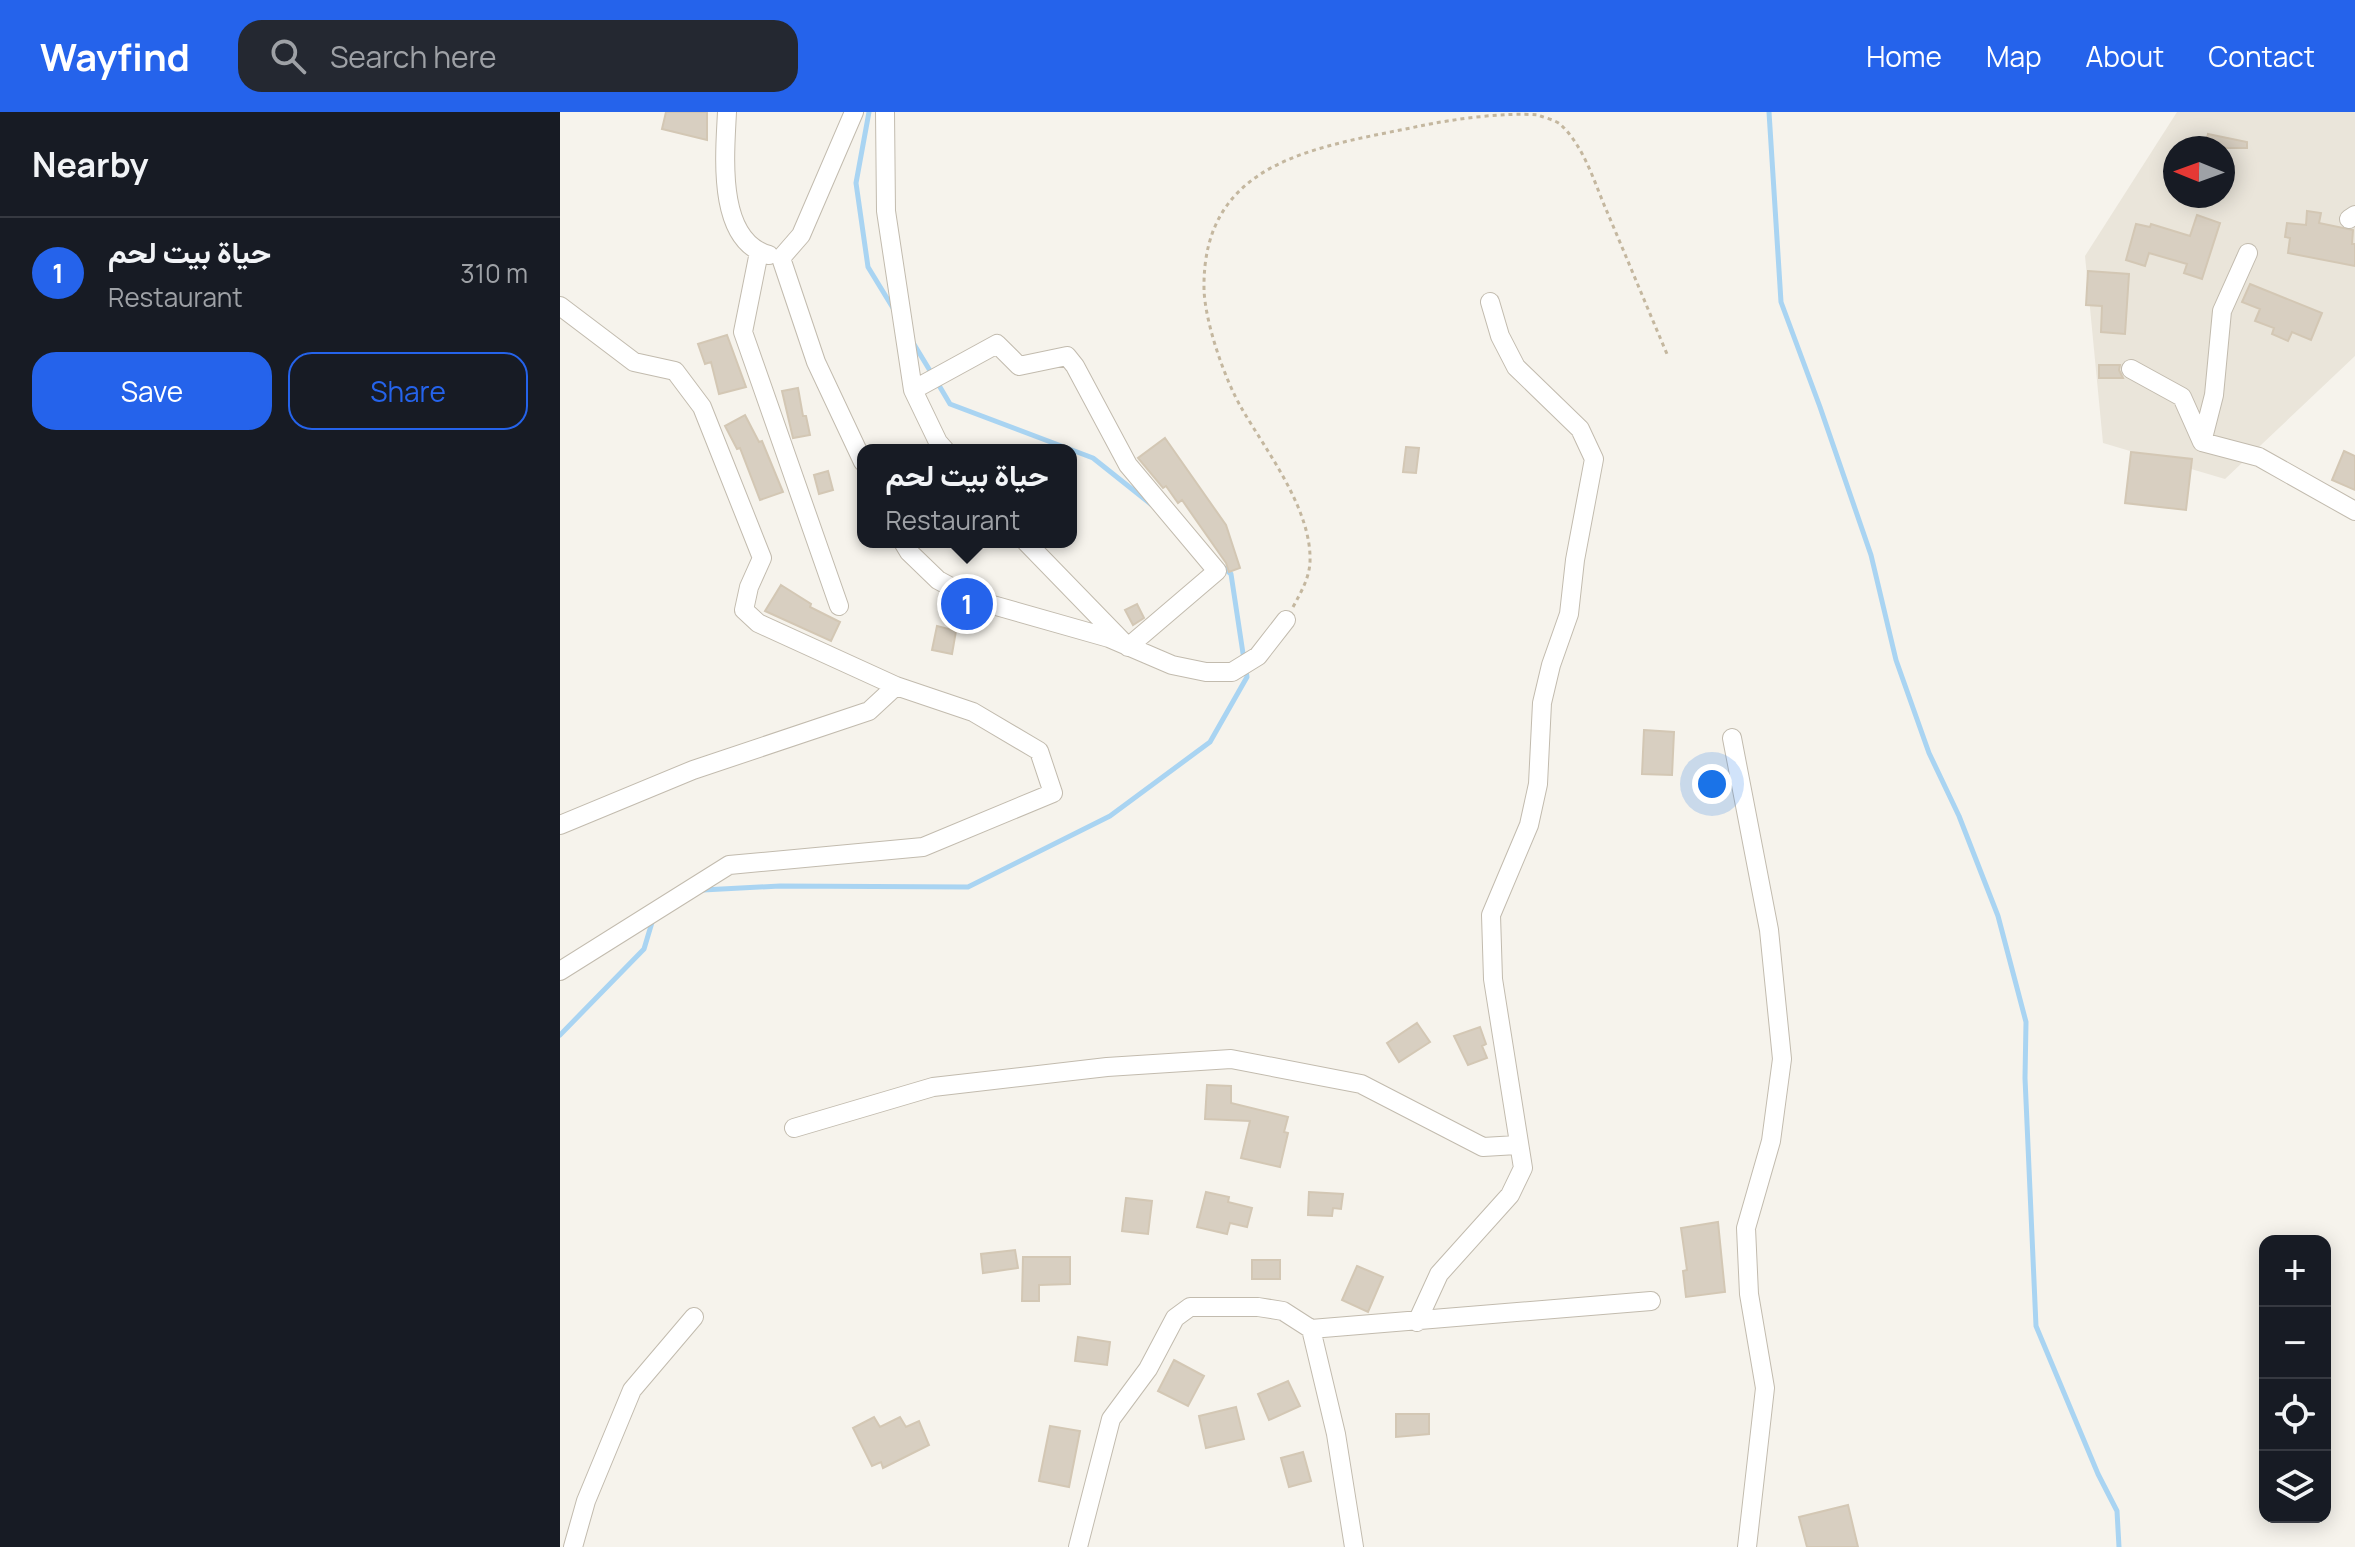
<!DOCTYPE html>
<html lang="en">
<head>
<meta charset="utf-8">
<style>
	body { margin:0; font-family:Manrope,Vazirmatn,sans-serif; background:#242831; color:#f1f3f6 }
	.controls { position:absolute; right:24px; bottom:24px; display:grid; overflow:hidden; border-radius:16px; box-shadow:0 4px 20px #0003 }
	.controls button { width:72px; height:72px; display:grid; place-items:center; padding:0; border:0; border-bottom:2px solid #363941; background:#171b24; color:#f1f3f6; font:40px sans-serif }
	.compass { position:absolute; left:1603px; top:24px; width:72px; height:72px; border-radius:50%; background:#171b24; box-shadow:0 4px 20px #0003; rotate:271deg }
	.you { position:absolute; left:1152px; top:672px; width:28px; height:28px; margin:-20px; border:6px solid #fff; border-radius:50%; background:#1a73e8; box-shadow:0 0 0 12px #1a73e833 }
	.badge { display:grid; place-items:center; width:52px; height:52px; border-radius:50%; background:#2563eb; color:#fff; font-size:26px; font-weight:700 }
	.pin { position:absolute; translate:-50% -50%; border:4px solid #fff; box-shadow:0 2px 8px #0006 }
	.popup { position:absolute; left:297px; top:332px; width:220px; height:104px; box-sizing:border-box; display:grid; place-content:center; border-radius:16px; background:#171b24; filter:drop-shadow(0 2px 6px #0005); font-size:26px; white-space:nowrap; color:#9ea1a6 }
	.popup b { font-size:30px; color:#f1f3f6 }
	.popup::after { content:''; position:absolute; left:50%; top:100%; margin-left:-16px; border:16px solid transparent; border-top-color:#171b24 }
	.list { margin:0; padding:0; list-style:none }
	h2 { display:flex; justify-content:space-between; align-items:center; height:104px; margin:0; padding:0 32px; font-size:34px }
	h2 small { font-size:26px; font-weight:400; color:#9ea1a6 }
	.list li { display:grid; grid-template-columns:52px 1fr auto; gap:24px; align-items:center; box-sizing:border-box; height:112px; padding:0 32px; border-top:2px solid #363941 }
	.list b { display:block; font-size:30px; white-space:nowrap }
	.list p { margin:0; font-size:26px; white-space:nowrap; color:#9ea1a6 }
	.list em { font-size:26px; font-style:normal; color:#9ea1a6 }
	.actions { display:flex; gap:16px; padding:24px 32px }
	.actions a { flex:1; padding:18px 0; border:2px solid #2563eb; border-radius:24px; text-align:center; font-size:28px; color:#2563eb }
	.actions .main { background:#2563eb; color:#fff }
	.icon { flex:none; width:44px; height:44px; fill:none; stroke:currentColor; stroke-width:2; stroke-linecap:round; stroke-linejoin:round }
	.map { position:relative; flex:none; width:1795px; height:1435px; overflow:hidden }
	header { display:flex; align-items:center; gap:48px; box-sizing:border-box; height:112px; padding:0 40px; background:#2563eb; color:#fff }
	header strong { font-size:38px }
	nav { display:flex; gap:44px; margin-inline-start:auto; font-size:28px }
	.search { width:560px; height:72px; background:#242831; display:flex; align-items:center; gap:20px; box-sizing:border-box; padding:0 28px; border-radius:24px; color:#9ea1a6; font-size:30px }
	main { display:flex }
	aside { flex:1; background:#171b24 }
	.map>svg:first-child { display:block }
</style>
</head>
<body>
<header>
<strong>Wayfind</strong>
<div class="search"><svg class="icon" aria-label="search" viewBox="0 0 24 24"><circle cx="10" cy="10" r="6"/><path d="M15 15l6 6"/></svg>Search here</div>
<nav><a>Home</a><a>Map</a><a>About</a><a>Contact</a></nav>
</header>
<main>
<aside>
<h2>Nearby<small></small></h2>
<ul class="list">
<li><span class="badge">1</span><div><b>حياة بيت لحم</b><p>Restaurant</p></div><em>310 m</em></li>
</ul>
<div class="actions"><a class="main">Save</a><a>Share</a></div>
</aside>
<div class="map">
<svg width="1795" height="1435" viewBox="0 0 1795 1435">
	<rect width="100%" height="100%" fill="#f6f3ec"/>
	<path fill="#eae5da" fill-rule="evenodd" d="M1617 0H1795V244L1665 367 1543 331 1525 144ZM1615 36H1663V84H1615Z"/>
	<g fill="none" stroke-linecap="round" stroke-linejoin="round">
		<path stroke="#a9d4f2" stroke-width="5" d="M309 0 296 71 308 155 333 196
			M1209 0 1221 190 1260 295 1311 443 1336 548 1369 641 1399 704 1438 804 1466 910 1465 966 1476 1214 1538 1362 1557 1399 1559 1435
			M352 229 372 262
			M377 270 390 292 533 346 592 393
			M663 455 671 462 684 548
			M143 778 220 774 408 775 550 704 650 630 687 565 686 558
			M0 923 84 837 93 807"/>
	</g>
	<path fill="#d8cfc1" stroke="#d3c7b4" stroke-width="2" d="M106 0H147V28L102 17Z
		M1648 22 1687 30V36H1645Z
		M1747 99 1761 101 1759 111 1793 118 1792 132H1795V154L1728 141 1730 126 1725 125 1727 111 1746 113Z
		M1637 103 1660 111 1642 167 1624 161 1627 152 1589 141 1585 154 1566 148 1576 112 1590 115 1591 112 1630 124Z
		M1528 159 1569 162 1565 222 1541 220 1542 194 1526 193Z
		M1690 172 1762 201 1751 228 1732 220 1728 229 1712 222 1714 216 1695 209 1700 197 1682 190Z
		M167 223 186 275 159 282 151 250 145 252 138 232Z
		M1539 253H1560L1559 258 1563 266H1539Z
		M238 276 243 304H246L250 323 233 326 222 279Z
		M185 303 199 330 202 329 223 380 200 388 180 336 177 337 165 314Z
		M605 326 666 413 680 456 669 460 666 451 622 388 618 391 606 374 603 376 578 346Z
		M846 335 859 336 856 361 843 360Z
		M1784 339 1795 344V378L1772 368Z
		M1571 340 1632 347 1626 398 1565 391Z
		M268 359 273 378 259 382 254 363Z
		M221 473 251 492 250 495 280 510 271 529 205 499Z
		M577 492 584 506 573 513 565 498Z
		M377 514 396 519 392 542 372 538Z
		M1084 618 1114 620 1112 663 1082 662Z
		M857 911 870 930 839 950 827 931Z
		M920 915 926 932 922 934 927 946 908 953 894 924Z
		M647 973 671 974V991L728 1005 724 1020 728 1021 720 1055 681 1046 690 1009 645 1007Z
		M646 1080 669 1085 668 1090 692 1096 687 1115 670 1111 667 1122 637 1115Z
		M749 1080 783 1082 781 1097 773 1096 772 1104 748 1103Z
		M566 1086 592 1089 588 1122 562 1119Z
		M1158 1110 1165 1180 1126 1185 1123 1159 1127 1158 1121 1116Z
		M455 1138 458 1156 423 1161 421 1142Z
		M463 1145H510V1172L479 1173V1189H462Z
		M692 1148H720V1167H692Z
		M797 1154 823 1165 808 1200 782 1188Z
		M518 1225 550 1230 547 1253 515 1249Z
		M614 1248 644 1264 628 1294 598 1279Z
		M728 1269 740 1294 709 1308 698 1282Z
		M676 1295 684 1327 646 1336 639 1304Z
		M836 1302H869V1322L836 1325Z
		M314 1305 320 1315 340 1305 346 1315 359 1309 369 1333 323 1356 321 1350 312 1354 293 1316Z
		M490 1314 520 1319 509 1375 479 1369Z
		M743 1340 751 1369 729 1375 721 1346Z
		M1288 1393 1298 1435H1247L1239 1405Z"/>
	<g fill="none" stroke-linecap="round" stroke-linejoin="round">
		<defs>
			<path id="minor" d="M167 0C165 42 156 129 209 143
				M325 0 326 99 353 278 378 330 385 338
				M1789 107 1795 103
				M199 140 183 220 279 494
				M1688 141 1662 199 1654 283 1642 330 1699 345 1795 399
				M221 146 256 250 303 350
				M221 146 241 123 294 0
				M0 194 74 250 115 259 142 295 202 446 189 475 184 498 198 511 336 574 413 600 479 639 493 681 363 735 169 753 0 859
				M1571 257 1622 285 1642 330
				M353 278 437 232 459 254 507 244 515 254 568 353 657 459 568 535 466 430
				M343 430 349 440 378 468 415 488 549 526 612 553 646 560H672L698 544 726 508
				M1172 626 1209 818 1222 947 1211 1029 1186 1116 1189 1182 1205 1276 1187 1435
				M0 713 133 658 309 599 336 574
				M234 1016 373 975 547 955 671 947 801 972 923 1035 957 1033
				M857 1210 879 1162 950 1083 963 1056 933 867 931 803 969 713 978 672 982 591 991 553 1009 502 1015 448 1034 347 1020 317 956 255 940 224 930 190
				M751 1217 1091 1189
				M13 1435 26 1389 72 1278 134 1205
				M518 1435 551 1307 588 1257 615 1206 630 1195H698L723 1199 751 1217 776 1322 794 1435"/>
		</defs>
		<use href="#minor" stroke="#c2bbae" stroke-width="20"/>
		<path stroke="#c4b79f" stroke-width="3" stroke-dasharray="4 4" stroke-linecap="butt" d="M733 495C741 480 749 467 750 450 752 398 707 340 682 297 665 268 645 211 644 177 642 46 761 35 860 14 893 7 946 0 978 3 985 6 995 8 1000 12 1025 35 1035 73 1048 102 1068 149 1087 195 1107 242"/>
		<use href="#minor" stroke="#fff" stroke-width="18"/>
	</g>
</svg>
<div class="controls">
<button>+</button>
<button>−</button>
<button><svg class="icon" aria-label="locate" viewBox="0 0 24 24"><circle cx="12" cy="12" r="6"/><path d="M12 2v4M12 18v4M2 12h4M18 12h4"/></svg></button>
<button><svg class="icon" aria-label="layers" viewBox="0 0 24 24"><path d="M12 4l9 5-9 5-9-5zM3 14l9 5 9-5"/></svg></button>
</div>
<svg class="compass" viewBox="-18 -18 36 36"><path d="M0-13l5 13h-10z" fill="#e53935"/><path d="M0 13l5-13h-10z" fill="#9ea1a6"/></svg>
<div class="you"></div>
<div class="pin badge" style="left:407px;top:492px">1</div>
<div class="popup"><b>حياة بيت لحم</b>Restaurant</div>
</div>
</main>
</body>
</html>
